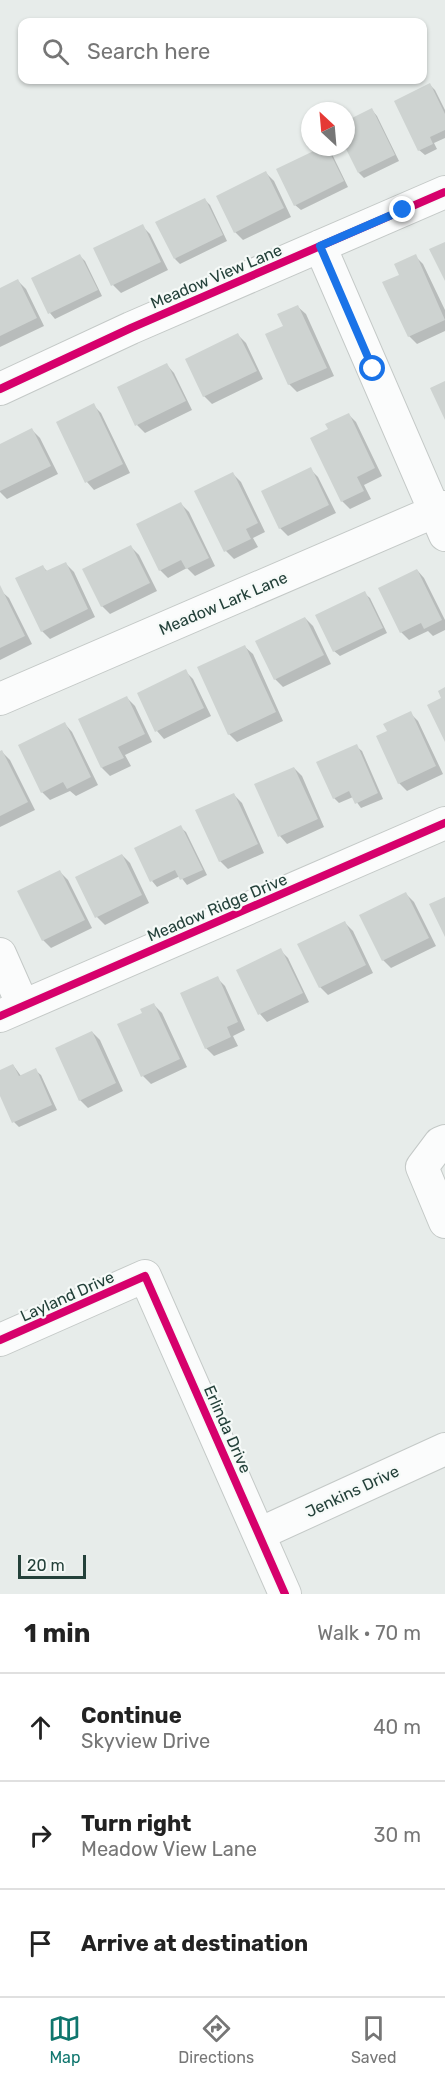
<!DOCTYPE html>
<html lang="en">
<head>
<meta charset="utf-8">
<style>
	body { margin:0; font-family:Rubik,sans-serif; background:#f2f2f2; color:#222 }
	.compass { position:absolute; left:301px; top:102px; width:54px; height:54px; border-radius:50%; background:#fff; box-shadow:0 2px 4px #0004; rotate:334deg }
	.scale { position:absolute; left:18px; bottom:15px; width:68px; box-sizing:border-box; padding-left:6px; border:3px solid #24413a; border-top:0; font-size:16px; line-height:21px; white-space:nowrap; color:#24413a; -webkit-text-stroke:4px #f6faf8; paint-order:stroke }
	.stop { position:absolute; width:18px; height:18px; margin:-14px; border:4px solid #1a73e8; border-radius:50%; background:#fff }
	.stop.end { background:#1a73e8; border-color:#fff; box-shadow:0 2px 6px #0008 }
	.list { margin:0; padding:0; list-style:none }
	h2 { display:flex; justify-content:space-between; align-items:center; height:78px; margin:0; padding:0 24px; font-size:26px }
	h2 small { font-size:20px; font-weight:400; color:#767676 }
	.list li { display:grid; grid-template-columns:39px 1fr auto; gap:18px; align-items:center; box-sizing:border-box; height:108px; padding:0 24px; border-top:2px solid #e0e0e0 }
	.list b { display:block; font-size:22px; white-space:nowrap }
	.list p { margin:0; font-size:20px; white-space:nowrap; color:#767676 }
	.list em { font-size:20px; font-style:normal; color:#767676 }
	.icon { flex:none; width:33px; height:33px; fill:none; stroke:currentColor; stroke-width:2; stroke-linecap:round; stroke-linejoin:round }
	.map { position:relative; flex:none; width:445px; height:1594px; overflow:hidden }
	.search { position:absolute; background:#fff; box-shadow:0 2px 4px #0004; left:18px; right:18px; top:18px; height:66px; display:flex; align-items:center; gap:15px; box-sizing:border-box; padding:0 21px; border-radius:12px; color:#767676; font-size:22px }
	.sheet { height:402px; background:#fff }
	nav { display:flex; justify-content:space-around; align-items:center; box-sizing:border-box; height:84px; border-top:2px solid #e0e0e0; background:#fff; font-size:16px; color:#767676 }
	nav a { display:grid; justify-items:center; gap:3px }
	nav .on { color:#0f766e }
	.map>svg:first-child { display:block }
</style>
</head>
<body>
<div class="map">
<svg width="445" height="1594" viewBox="0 0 445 1594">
	<rect width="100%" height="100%" fill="#e7ecea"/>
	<path fill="#0003" d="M430 85 435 90 445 110V138L434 143 437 149 425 155 419 150Z
		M372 110 377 116 399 161 364 178 359 173Z
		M326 147 331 152 348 187 301 210 295 205Z
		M266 173 274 181 291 217 243 240 235 232Z
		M205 200 210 205 227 241 180 264 175 259Z
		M142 226 150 234 168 270 121 293 113 285Z
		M80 256 85 261 102 296 55 319 50 313 33 278Z
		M415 256 423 264 445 310V331L417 344 409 336 401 275Z
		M18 281 26 289 44 326 0 347V290Z
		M298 307 306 314 334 376 297 392 289 384 267 335 285 327Z
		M238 335 246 343 263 379 212 404 204 396Z
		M167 365 174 373 192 410 145 433 137 425Z
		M93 405 101 413 130 473 94 490 87 482Z
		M348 414 356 422 382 476 364 485 371 499 350 509 342 501 330 430Z
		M32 430 40 438 58 474 7 499 0 492V445Z
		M310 469 318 477 336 513 288 536 280 528Z
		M233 474 241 482 265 532 253 538 258 547 234 559 226 551 196 491Z
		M181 504 189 512 215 566 195 576 187 568 168 578 160 570Z
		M131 547 139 555 157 591 110 614 102 606Z
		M66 564 74 572 95 617 50 639 42 631 43 567 48 572Z
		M417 570 424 578 445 620V630L433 636 428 631 409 640 401 632Z
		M0 590 9 598 32 644 0 660Z
		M364 593 370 598 387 633 340 656 334 651Z
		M305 618 313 626 331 664 283 687 275 679Z
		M245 647 253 654 283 721 237 742 229 734Z
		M185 671 193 679 211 716 164 739 157 731Z
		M127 698 135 706 152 742 125 755 131 766 110 776 102 768Z
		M410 713 418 721 443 774 407 791 399 783 389 732Z
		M65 724 72 732 98 785 76 796 70 791 50 800 42 792 20 746Z
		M356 746 362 751 383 799 361 808 353 797 339 803 334 798Z
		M2 752 10 760 35 810 0 827V753Z
		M294 768 302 776 324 827 287 844 280 836 256 785Z
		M234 795 242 803 264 853 228 869 220 861Z
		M180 827 186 832 207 875 187 885 180 876 157 887 152 881Z
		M122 855 130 863 149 903 105 925 97 917 77 877Z
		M60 872 68 880 92 928 51 948 43 940Z
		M406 894 414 902 436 946 391 968 383 960Z
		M345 923 353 931 373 973 328 995 320 987Z
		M280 950 288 958 309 1002 267 1022 260 1014Z
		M217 978 225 986 245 1030 233 1036 238 1046 214 1056 206 1048 182 994Z
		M154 1005 162 1013 187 1067 151 1084 143 1076Z
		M92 1032 100 1040 123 1091 88 1108 80 1100Z
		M13 1065 21 1076 35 1070 41 1075 57 1110 19 1127 14 1122 0 1092V1071Z"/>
	<path fill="#ced3d1" d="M430 83 445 114V130L430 137 433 144 418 151 394 101Z
		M372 108 395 155 358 173 345 147 346 121Z
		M322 147H327L344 181 294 206 276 169Z
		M266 171 284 208 234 233 216 196Z
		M205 198 223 235 174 259 155 222Z
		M143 224 161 262 111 286 93 248Z
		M445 242V281L429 249Z
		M80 254 98 290 48 314 31 278Z
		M416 254 445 320 408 337 382 282 399 275 394 264Z
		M18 279 37 318 0 336V288Z
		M298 305 327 368 288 385 265 334 283 326 277 314Z
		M238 333 257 371 203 397 185 359Z
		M167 363 186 401 135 426 117 387Z
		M445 381V420L430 388Z
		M94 403 123 464 85 483 56 422Z
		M349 413 375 468 357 477 364 491 341 502 310 438 328 429 325 424Z
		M32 428 51 466 0 491V444Z
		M311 467 329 505 279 529 261 491Z
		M233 472 258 523 246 529 251 539 224 552 194 491Z
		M181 502 209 558 186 569 181 560 159 571 136 524Z
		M131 545 150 583 101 607 82 569Z
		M66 562 88 609 41 632 15 578 43 565 46 571Z
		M417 569 442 620 424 629 421 623 400 633 378 588Z
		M0 585 25 636 0 648Z
		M365 591 383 628 333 652 315 615Z
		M305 617 324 655 274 680 255 641Z
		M245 645 276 712 228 735 197 667Z
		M186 669 204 708 155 732 137 693Z
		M445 687V742L427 705 441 698 438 691Z
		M127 696 145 734 118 747 124 758 101 768 78 719Z
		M411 711 436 766 398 784 376 736 387 731 383 724Z
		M65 722 91 777 67 789 63 782 41 793 18 745Z
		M357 744 378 793 355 804 349 791 333 799 316 762Z
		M2 750 28 802 0 816V751Z
		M294 767 318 819 278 837 254 784Z
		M234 793 258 844 219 862 195 810Z
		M181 825 203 870 180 880 175 870 150 882 134 848Z
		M122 854 142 895 95 918 75 877Z
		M60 870 85 920 42 941 17 891Z
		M406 892 429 938 382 961 359 915Z
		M445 897V937L429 904Z
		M345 921 366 965 319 988 297 944Z
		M281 948 303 993 258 1015 236 970Z
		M218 976 238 1022 227 1027 231 1037 205 1049 180 993Z
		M154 1003 180 1059 141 1077 117 1024 142 1013 140 1009Z
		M92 1031 116 1083 79 1101 55 1048Z
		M13 1064 19 1076 36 1068 52 1105 12 1123 0 1096V1070Z"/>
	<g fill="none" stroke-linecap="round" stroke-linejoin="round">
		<defs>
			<path id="minor" d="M320 246 445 535
				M0 389 131 328 445 192
				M0 699 445 507
				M0 954 23 1006
				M0 1016 445 823
				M445 1141 440 1143 422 1167 445 1222
				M0 1340 145 1276 285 1594
				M259 1534 445 1449"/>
		</defs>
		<use href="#minor" stroke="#c4c9c7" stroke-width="34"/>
		<use href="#minor" stroke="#fbfcfc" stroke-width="32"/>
		<defs>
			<path id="cycleway" d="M0 389 131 328 445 192
				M0 1016 445 823
				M0 1340 145 1276 285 1594"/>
		</defs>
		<use href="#cycleway" stroke="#f6faf8" stroke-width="11"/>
		<use href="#cycleway" stroke="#d6006c" stroke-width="8"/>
	</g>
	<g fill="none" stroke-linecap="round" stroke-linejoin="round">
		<path stroke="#1a73e8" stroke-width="8" d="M373 369 320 246 403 210"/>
	</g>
	<g text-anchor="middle" stroke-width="4.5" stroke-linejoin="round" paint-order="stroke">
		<g font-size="16" fill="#24413a" stroke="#f6faf8">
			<text transform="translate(216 276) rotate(-23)" y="6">Meadow View Lane</text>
			<text transform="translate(223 603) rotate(-23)" y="6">Meadow Lark Lane</text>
			<text transform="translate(217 907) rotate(-23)" y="6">Meadow Ridge Drive</text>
			<text transform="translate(67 1296) rotate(-24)" y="6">Layland Drive</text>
			<text transform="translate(228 1429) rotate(66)" y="6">Erlinda Drive</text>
			<text transform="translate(352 1491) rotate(-25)" y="6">Jenkins Drive</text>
		</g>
	</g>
</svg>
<svg class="compass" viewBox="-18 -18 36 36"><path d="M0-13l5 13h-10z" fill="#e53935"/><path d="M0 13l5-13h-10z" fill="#767676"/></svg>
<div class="scale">20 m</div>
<div class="stop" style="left:373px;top:369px"></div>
<div class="stop end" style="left:403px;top:210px"></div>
<div class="search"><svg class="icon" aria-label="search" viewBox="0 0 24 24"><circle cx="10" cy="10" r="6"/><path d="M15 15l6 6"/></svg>Search here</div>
</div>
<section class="sheet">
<h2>1 min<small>Walk · 70 m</small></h2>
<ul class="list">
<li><svg class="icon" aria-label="ahead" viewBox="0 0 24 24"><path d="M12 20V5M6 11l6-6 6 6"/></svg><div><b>Continue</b><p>Skyview Drive</p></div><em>40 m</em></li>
<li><svg class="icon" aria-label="right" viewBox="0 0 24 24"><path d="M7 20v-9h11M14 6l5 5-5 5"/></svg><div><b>Turn right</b><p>Meadow View Lane</p></div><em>30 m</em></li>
<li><svg class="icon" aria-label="arrive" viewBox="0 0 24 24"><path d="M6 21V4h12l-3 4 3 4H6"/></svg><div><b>Arrive at destination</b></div></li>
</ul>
</section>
<nav>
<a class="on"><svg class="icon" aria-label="map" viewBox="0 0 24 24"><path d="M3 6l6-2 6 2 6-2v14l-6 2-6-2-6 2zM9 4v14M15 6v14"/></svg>Map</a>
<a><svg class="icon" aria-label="directions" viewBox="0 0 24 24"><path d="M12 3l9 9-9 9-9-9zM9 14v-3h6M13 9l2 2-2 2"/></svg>Directions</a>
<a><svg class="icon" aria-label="saved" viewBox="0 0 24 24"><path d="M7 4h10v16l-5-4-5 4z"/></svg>Saved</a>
</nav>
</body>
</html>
